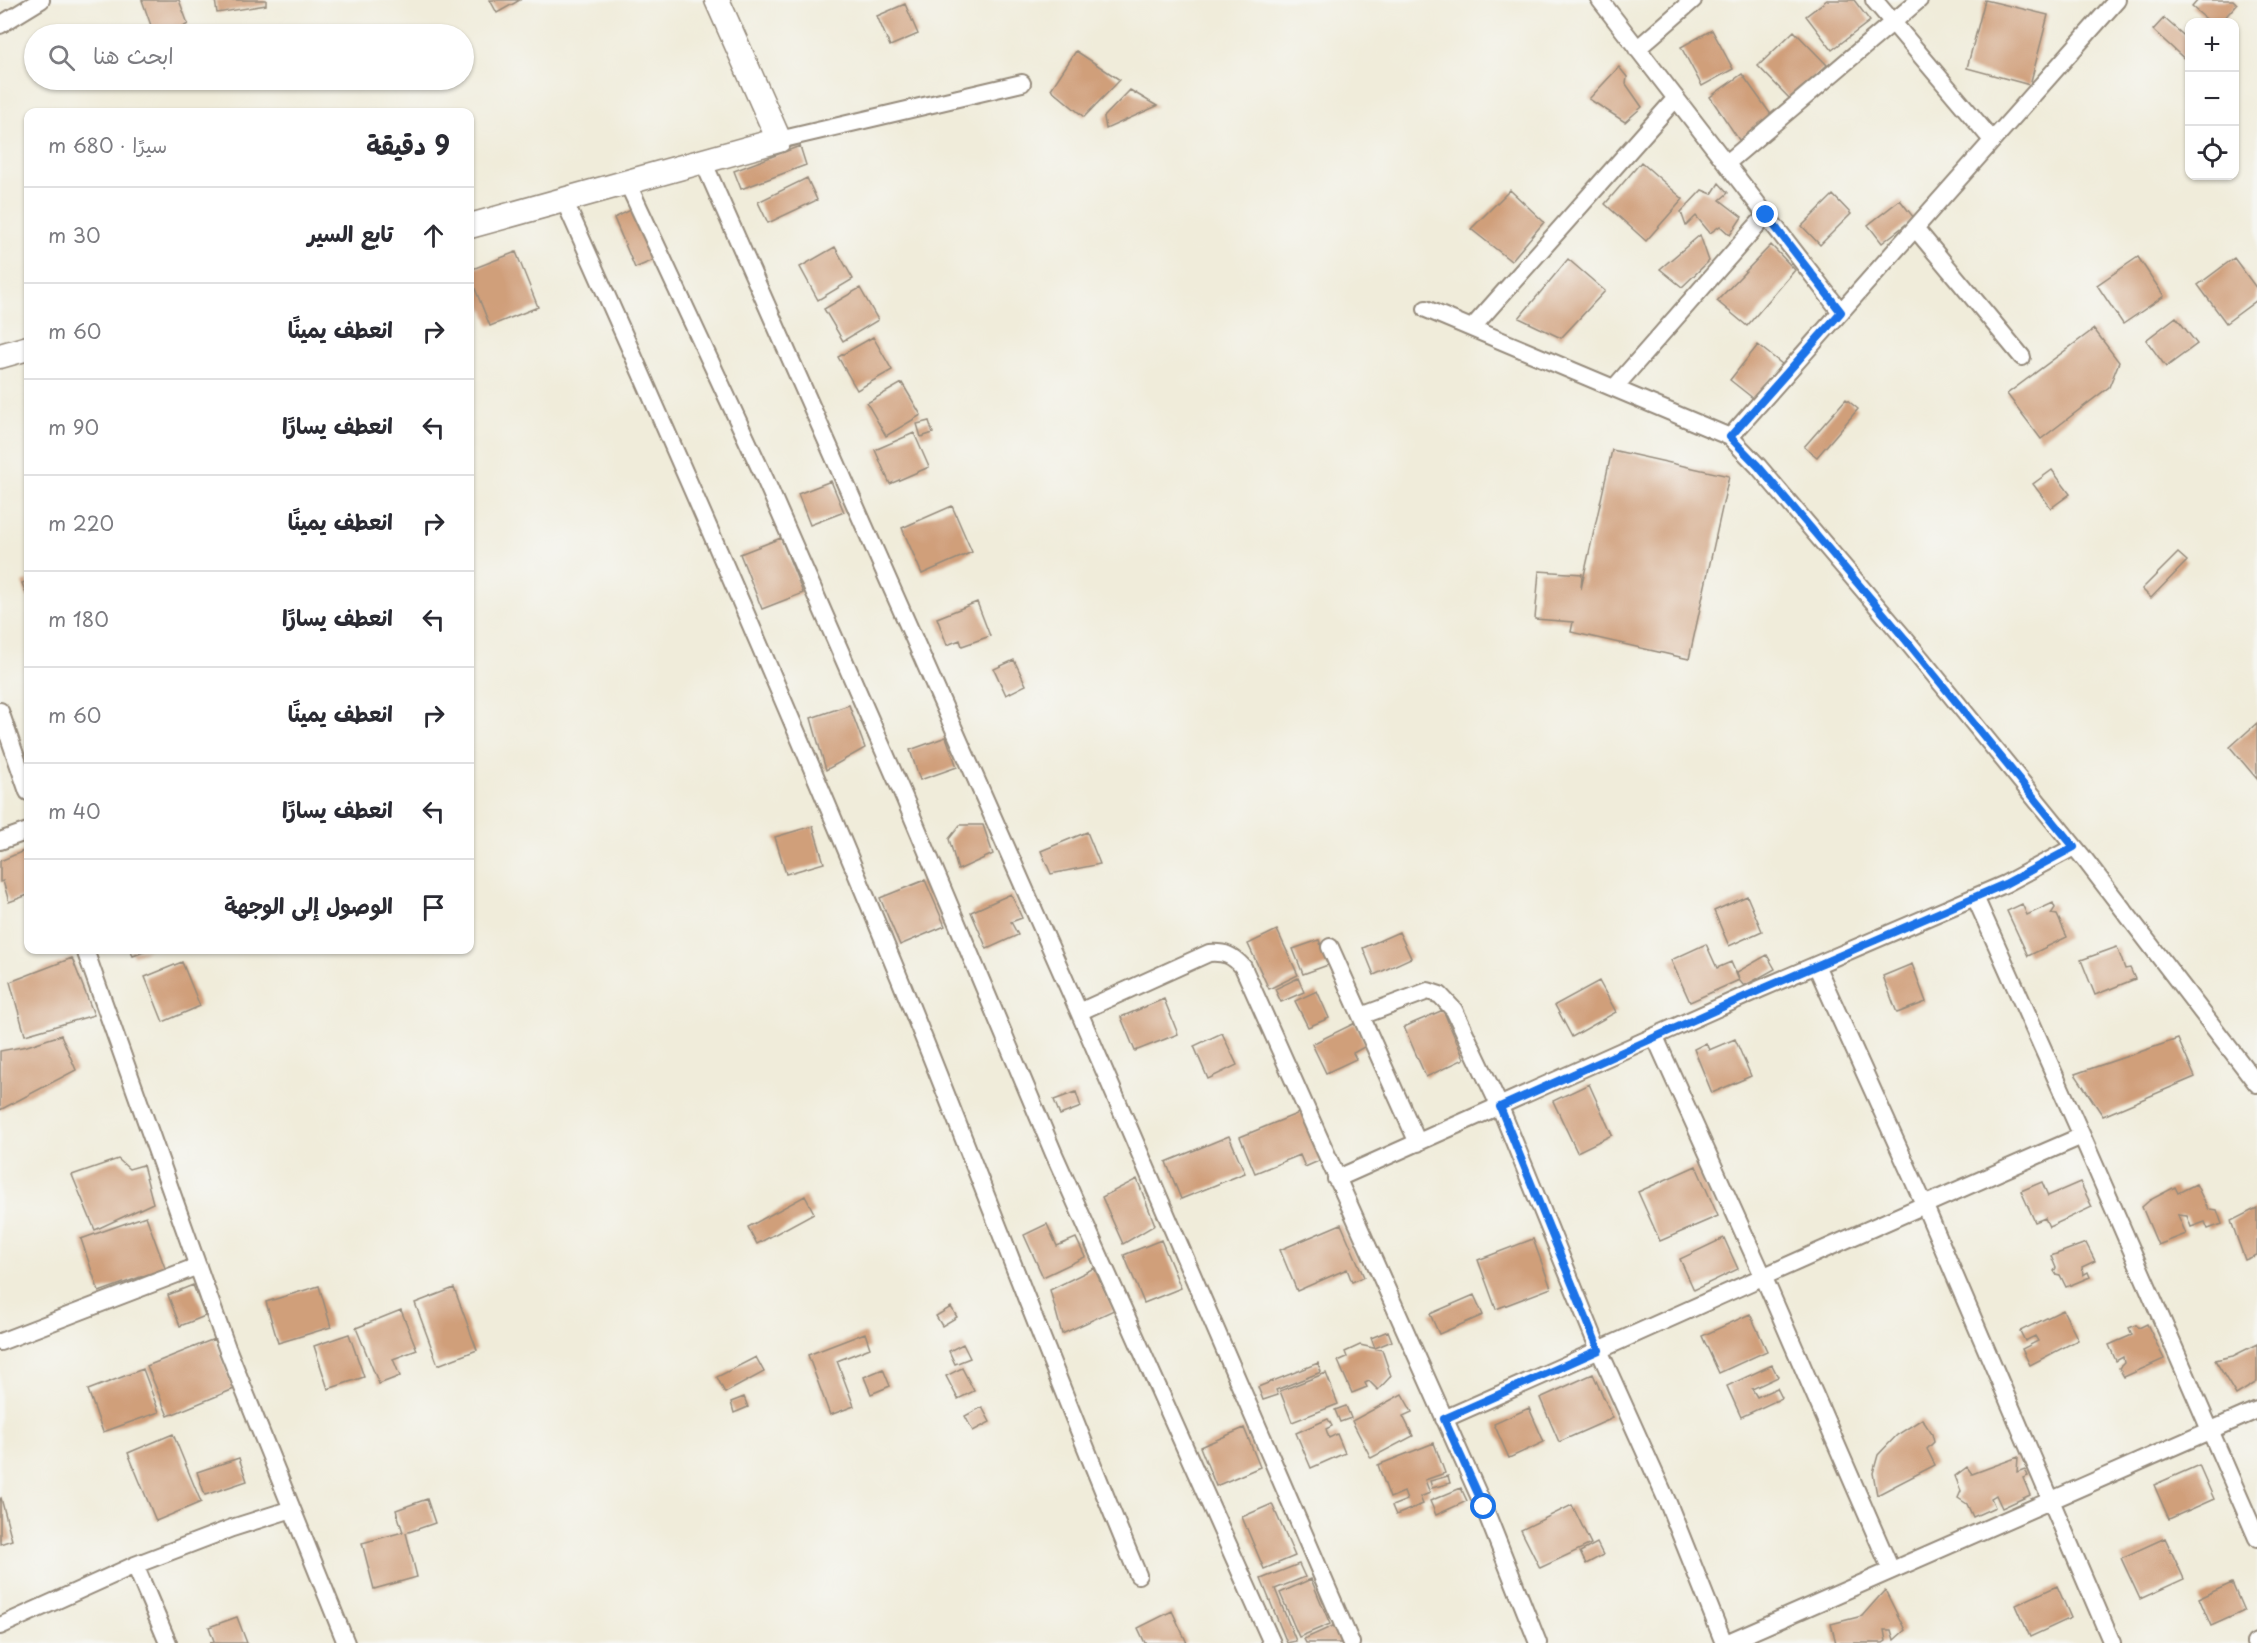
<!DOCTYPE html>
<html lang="ar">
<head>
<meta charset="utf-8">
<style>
	body { margin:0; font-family:"Playpen Sans","Playpen Sans Arabic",sans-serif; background:#f2f2f3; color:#2b2b33; direction:rtl }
	.controls { position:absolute; right:18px; top:18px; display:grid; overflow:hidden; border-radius:12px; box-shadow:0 2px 4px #0004 }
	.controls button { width:54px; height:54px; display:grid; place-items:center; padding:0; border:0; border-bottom:2px solid #e1e1e2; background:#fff; color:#2b2b33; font:30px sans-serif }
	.stop { position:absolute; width:18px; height:18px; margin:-14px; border:4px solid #1a73e8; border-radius:50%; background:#fff }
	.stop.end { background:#1a73e8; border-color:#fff; box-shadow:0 2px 6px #0008 }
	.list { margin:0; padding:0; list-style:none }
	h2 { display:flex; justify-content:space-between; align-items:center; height:78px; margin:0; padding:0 24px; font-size:26px }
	h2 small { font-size:20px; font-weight:400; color:#7c7c81 }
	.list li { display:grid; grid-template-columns:39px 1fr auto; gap:18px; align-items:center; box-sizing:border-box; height:96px; padding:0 24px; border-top:2px solid #e1e1e2 }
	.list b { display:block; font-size:22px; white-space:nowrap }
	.list em { font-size:20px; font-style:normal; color:#7c7c81 }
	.icon { flex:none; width:33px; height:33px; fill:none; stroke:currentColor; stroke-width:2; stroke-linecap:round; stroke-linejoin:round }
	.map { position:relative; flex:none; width:2257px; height:1643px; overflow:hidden; direction:ltr }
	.search { position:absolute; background:#fff; box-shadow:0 2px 4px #0004; left:24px; top:24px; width:450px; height:66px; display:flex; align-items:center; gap:15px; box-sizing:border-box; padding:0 21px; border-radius:33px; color:#7c7c81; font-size:22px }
	.panel { position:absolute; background:#fff; box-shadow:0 2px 4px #0004; left:24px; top:108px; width:450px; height:846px; border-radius:12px; direction:rtl }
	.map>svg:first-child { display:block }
</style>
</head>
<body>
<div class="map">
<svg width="2257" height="1643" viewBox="0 0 2257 1643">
	<rect width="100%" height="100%" fill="#f6f6f2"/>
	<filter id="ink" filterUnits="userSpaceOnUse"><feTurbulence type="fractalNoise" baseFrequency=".0167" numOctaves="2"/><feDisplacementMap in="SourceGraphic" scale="12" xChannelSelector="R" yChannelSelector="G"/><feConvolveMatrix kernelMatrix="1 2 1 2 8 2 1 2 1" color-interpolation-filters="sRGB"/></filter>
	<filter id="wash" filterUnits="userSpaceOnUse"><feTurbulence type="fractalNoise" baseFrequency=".008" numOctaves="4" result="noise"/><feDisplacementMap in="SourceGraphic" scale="24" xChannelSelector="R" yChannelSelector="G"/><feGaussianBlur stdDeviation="1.35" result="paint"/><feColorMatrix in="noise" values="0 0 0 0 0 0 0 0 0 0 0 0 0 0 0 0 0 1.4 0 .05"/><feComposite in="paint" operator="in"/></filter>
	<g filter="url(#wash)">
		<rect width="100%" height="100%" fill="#f0ecda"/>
		<g id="blocks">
			<path fill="#d09f7a" d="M142 0H179L188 24 172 34H154Z
				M215 0H266V5L217 13Z
				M490 0H520L497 13Z
				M1827 0H1854L1870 21 1832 50 1806 16Z
				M1985 0 2048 15 2030 85 1967 68Z
				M2198 0H2233L2237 4 2221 22H2210L2192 7Z
				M905 4 918 34 890 46 877 16Z
				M2164 18 2190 41V64L2153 30Z
				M1712 30 1733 69 1702 86 1681 47Z
				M1794 31 1827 65 1791 100 1758 66Z
				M1076 51 1120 80 1084 117 1051 89Z
				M1619 67 1627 77 1626 84 1642 107 1625 122 1589 99Z
				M1742 74 1772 116 1739 140 1710 97Z
				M1130 90 1157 106 1106 129 1104 117Z
				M800 146 806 165 741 189 734 171Z
				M1641 162 1683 199 1646 241 1605 204Z
				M807 178 817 200 768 223 758 202Z
				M1719 183 1728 193 1720 200 1742 217 1730 235 1720 226 1710 233 1696 216 1686 226 1681 212 1702 190 1712 194Z
				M1510 190 1544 222 1511 261 1471 229Z
				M1833 195 1851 214 1820 245 1802 226Z
				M1900 200 1914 218 1882 243 1868 225Z
				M635 208 656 259 635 268 614 218Z
				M1700 235 1709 261 1682 287 1660 269Z
				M1771 245 1795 270 1747 326 1717 301Z
				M835 247 853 279 818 300 800 267Z
				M516 252 538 307 490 326 470 276V270Z
				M2138 257 2164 296 2123 324 2097 285Z
				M2234 258 2257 289V300L2226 323 2198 285Z
				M1568 259 1605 291 1561 338 1519 318Z
				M860 288 878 320 843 341 824 309Z
				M2176 317 2197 344 2166 367 2146 340Z
				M2094 329 2119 362 2109 387 2041 439 2007 394Z
				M873 337 892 370 857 390 838 357Z
				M1758 345 1782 364 1754 399 1730 380Z
				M902 383 921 415 886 436 867 403Z
				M1846 399 1858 409 1817 457 1804 447Z
				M929 421 933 433 921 437 917 424Z
				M914 433 929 467 890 484 875 450Z
				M1612 450 1729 476 1689 659 1571 632 1573 622 1535 619 1539 571 1582 574 1581 589Z
				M2052 470 2070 494 2051 508 2033 484Z
				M831 481 844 512 810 525 798 494Z
				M952 506 972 552 922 574 902 528Z
				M781 538 803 593 762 609 740 554Z
				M2178 553 2187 561 2151 598 2142 589Z
				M28 581V599L22 583Z
				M977 602 990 636 962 646 960 640 947 645 937 618Z
				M1014 660 1026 685 1006 695 994 669Z
				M849 705 865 748 826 770 811 718Z
				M2257 723V779L2230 747Z
				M946 737 957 767 920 780 910 750Z
				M960 825H983L993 854 958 870 949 839Z
				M813 826 824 863 786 874 775 837Z
				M1087 832 1100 864 1051 874 1041 851Z
				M26 850 28 857V895L9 902 3 881 0 882V861Z
				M925 880 945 926 900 945 880 898Z
				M1011 894 1022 918 1011 922 1018 935 987 949 971 912Z
				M1747 896 1762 931 1729 946 1714 911Z
				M2053 903 2055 908 2051 914 2057 915 2067 937 2028 956 2007 911 2022 904 2027 915Z
				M1277 930 1298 975 1269 989 1248 944Z
				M1399 932 1411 958 1374 975 1363 948Z
				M1319 940 1328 965 1303 974 1293 949Z
				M1706 944 1717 968 1731 962 1739 980 1690 1002 1671 960Z
				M2117 947 2125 969 2130 968 2135 979 2095 995 2081 960Z
				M130 950H149L133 956Z
				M1767 955 1775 969 1744 986 1739 980 1737 972Z
				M72 958 94 1015 25 1035 10 982Z
				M182 962 200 1006 163 1022 145 977Z
				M1912 964 1926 1002 1897 1013 1883 976Z
				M1298 978 1304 992 1281 1002 1275 989Z
				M1599 981 1616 1012 1572 1037 1555 1005Z
				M1317 991 1329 1018 1308 1027 1295 1001Z
				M1164 999 1178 1034 1135 1051 1121 1017Z
				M1443 1010 1464 1059 1426 1077 1404 1027Z
				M1355 1023 1366 1046 1353 1053 1356 1059 1326 1073 1312 1044Z
				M1222 1033 1237 1065 1208 1079 1194 1046Z
				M61 1035 76 1070 0 1110V1051L27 1046Z
				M1735 1039 1751 1076 1712 1093 1694 1049 1706 1043 1709 1050Z
				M2178 1039 2195 1077 2103 1116 2075 1074Z
				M1589 1084 1612 1135 1577 1152 1553 1101Z
				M1076 1092 1081 1107 1060 1115 1054 1100Z
				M1304 1111 1323 1159 1305 1167 1300 1155 1255 1173 1240 1137Z
				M1229 1136 1245 1173 1181 1199 1166 1162Z
				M118 1159 129 1169 143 1165 153 1203 95 1230 72 1175Z
				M1696 1166 1718 1216 1660 1241 1638 1192Z
				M1137 1179 1155 1225 1123 1244 1102 1197Z
				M2042 1182 2048 1196 2080 1182 2092 1207 2049 1227 2045 1218 2035 1222 2021 1191Z
				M2196 1184 2208 1209 2217 1210 2222 1224 2208 1229 2205 1222 2191 1227 2187 1216 2178 1215 2186 1234 2158 1245 2142 1207 2150 1200 2175 1187 2178 1193Z
				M805 1196 814 1213 757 1244 748 1227Z
				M2257 1208V1255L2245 1260 2231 1221Z
				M146 1216 165 1268 99 1292 81 1239Z
				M1047 1224 1057 1246 1076 1238 1085 1257 1043 1277 1024 1235Z
				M1341 1224 1364 1277 1352 1282 1347 1269 1297 1291 1280 1250Z
				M1724 1238 1738 1269 1694 1290 1680 1259Z
				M1533 1239 1551 1288 1496 1309 1478 1260Z
				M1161 1240 1181 1288 1144 1303 1124 1255Z
				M2086 1243 2095 1261 2082 1267 2083 1275 2088 1272 2090 1277 2066 1287 2060 1275 2056 1274 2054 1271 2056 1268 2051 1256Z
				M1094 1268 1114 1310 1062 1334 1050 1290Z
				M193 1285 205 1316 180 1326 168 1295Z
				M319 1286 331 1327 278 1343 266 1302Z
				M454 1288 477 1350 438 1365 415 1303Z
				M1474 1295 1483 1315 1439 1334 1430 1314Z
				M951 1307 957 1317 942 1326 936 1316Z
				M401 1310 417 1350 393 1359 400 1376 379 1384 356 1328Z
				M2063 1310 2078 1340 2030 1365 2022 1349 2038 1341 2035 1336 2025 1341 2020 1331Z
				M1750 1314 1767 1351 1719 1373 1702 1336Z
				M2147 1324 2164 1359 2124 1377 2119 1368 2124 1363 2123 1357 2116 1361 2109 1345 2132 1335 2129 1328 2136 1325 2139 1328Z
				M1388 1331 1392 1341 1375 1348 1371 1338Z
				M865 1333 870 1348 837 1361 854 1406 830 1415 808 1355Z
				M349 1334 364 1377 328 1389 314 1346Z
				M214 1339 234 1389 168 1416 147 1366Z
				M963 1344 970 1358 955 1364 949 1351Z
				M2257 1344V1382L2236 1395 2215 1360 2233 1356Z
				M1360 1345 1382 1350 1391 1376 1378 1390 1369 1381 1365 1383 1367 1387 1352 1393 1338 1361 1347 1357 1345 1352Z
				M756 1357 764 1372 725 1393 717 1377Z
				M1318 1363 1321 1372 1276 1390 1278 1395 1263 1400 1258 1387Z
				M1772 1365 1778 1377 1752 1389 1757 1397 1777 1388 1782 1398 1741 1417 1727 1386Z
				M962 1368 974 1391 958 1399 946 1376Z
				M143 1369 159 1412 103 1432 88 1390Z
				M883 1369 890 1386 871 1394 864 1377Z
				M1326 1373 1338 1404 1292 1422 1280 1391Z
				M1593 1374 1613 1418 1559 1442 1540 1398Z
				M1402 1394 1412 1412 1403 1416 1413 1436 1371 1458 1352 1421Z
				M744 1397 748 1407 734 1413 731 1402Z
				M1346 1406 1351 1418 1340 1422 1335 1410Z
				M982 1407 990 1422 973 1431 965 1416Z
				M1529 1408 1544 1442 1509 1458 1494 1424Z
				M1328 1419 1332 1426 1326 1429 1329 1438 1337 1434 1345 1453 1311 1468 1296 1433Z
				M1922 1419 1932 1434 1934 1442 1927 1449 1935 1465 1877 1495 1873 1473 1878 1455 1897 1435Z
				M1244 1428 1260 1467 1216 1486 1200 1447Z
				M173 1434 201 1502 156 1521 128 1453Z
				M1434 1443 1445 1473 1425 1480 1430 1493 1420 1497 1423 1504 1396 1515 1392 1506 1407 1500 1404 1492 1390 1498 1378 1465Z
				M2018 1457 2017 1472 2025 1469 2028 1476 2023 1478 2030 1495 2002 1508 1996 1495 1991 1498 1995 1507 1973 1517 1967 1504 1958 1498 1961 1491 1955 1476 1967 1467 1972 1474Z
				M239 1458 247 1481 205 1495 197 1472Z
				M2199 1465 2214 1499 2169 1519 2154 1485Z
				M1448 1476 1450 1483 1432 1488 1430 1481Z
				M1461 1488 1467 1501 1436 1515 1430 1501Z
				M1 1498 12 1540 0 1544V1499Z
				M427 1499 435 1523 406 1533 417 1577 374 1589 362 1543 403 1532 396 1510Z
				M1272 1504 1295 1556 1264 1569 1242 1517Z
				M1572 1505 1591 1544 1540 1568 1521 1530Z
				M2165 1538 2184 1579 2140 1599 2121 1558Z
				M1597 1543 1603 1555 1586 1564 1580 1552Z
				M1299 1564 1305 1577 1275 1589 1296 1641 1287 1643 1261 1579Z
				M1311 1579 1330 1624 1299 1637 1280 1593Z
				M2232 1583 2244 1611 2211 1626 2199 1598Z
				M2057 1586 2071 1618 2030 1637 2016 1605Z
				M1885 1590 1905 1630 1894 1640 1891 1630H1884L1886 1641 1883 1643H1836L1831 1624 1862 1616Z
				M1172 1611 1187 1643H1145L1138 1628Z
				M237 1617 247 1643H209L214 1641 209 1627Z
				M1335 1625 1343 1643H1306L1304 1639Z"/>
		</g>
	</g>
	<g filter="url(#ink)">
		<use href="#blocks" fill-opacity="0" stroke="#968b7c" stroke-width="1.5"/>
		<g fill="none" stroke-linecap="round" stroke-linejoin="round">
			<defs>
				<path id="street" d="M1600 0 1841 312
					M1874 0 1992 140
					M0 25 41 0
					M1637 49 1693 0
					M779 140 1022 83
					M703 161 1079 1012 1351 1643
					M1727 163 1919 0
					M627 182 765 479 904 797 1054 1154 1272 1643
					M564 200C679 457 792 716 899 977 980 1176 1055 1377 1138 1575
					M1915 228 2022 357
					M1426 309 1730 437 1758 466 1905 639 2086 861 2257 1084
					M1472 328 1676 98
					M1614 388 1766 215
					M1730 437 2117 0
					M0 711 28 792
					M0 841 28 831
					M1975 897 2082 1136 2257 1538
					M1330 947 1418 1143
					M85 950 227 1348 346 1643
					M1816 965 1924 1204 2112 1643
					M1079 1012 1209 953C1225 952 1232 955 1243 967L1484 1507 1538 1643
					M1361 1016 1428 991 1440 995 1454 1010 1500 1107 1599 1350 1668 1503 1724 1643
					M1655 1037 1764 1278 1891 1570
					M1336 1179 1760 989 2005 884 2074 847
					M0 1342 198 1266
					M1444 1419C1657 1325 1868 1228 2082 1136
					M135 1565 168 1643
					M0 1626 135 1565 232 1528 292 1509
					M1726 1643 2257 1410
					M2255 1643 2257 1642"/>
				<path id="secondary" d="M470 226 779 140 717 0
					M0 356 28 348"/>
			</defs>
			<use href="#street" stroke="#968b7c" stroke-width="20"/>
			<use href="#secondary" stroke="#968b7c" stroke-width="27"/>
			<use href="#street" stroke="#fff" stroke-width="16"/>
			<use href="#secondary" stroke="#fff" stroke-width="24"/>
		</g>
	</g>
	<g fill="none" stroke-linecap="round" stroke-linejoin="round" filter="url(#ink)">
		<path stroke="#1a73e8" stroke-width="8" d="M1484 1507 1444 1419 1599 1350 1500 1107 1760 990 2005 884 2074 847 1905 639 1758 466 1730 437 1841 312 1766 215"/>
	</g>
</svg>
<div class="controls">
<button>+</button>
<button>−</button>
<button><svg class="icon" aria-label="locate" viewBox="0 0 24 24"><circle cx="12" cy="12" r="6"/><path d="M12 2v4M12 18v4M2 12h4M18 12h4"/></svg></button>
</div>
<div class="stop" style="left:1484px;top:1507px"></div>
<div class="stop end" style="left:1766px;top:215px"></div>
<div class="search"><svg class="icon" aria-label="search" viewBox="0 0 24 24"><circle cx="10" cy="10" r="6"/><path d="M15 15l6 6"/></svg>ابحث هنا</div>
<section class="panel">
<h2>9 دقيقة<small>سيرًا · 680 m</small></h2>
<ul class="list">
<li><svg class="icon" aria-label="ahead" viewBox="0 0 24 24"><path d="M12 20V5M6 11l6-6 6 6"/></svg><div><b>تابع السير</b></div><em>30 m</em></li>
<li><svg class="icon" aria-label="right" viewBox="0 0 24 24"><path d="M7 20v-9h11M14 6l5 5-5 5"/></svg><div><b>انعطف يمينًا</b></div><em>60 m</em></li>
<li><svg class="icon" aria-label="left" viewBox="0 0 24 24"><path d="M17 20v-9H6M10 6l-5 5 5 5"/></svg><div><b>انعطف يسارًا</b></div><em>90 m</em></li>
<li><svg class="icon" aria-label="right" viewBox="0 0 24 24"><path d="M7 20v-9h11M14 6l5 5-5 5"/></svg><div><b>انعطف يمينًا</b></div><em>220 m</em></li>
<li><svg class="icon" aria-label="left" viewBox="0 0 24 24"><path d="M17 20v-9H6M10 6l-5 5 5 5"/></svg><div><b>انعطف يسارًا</b></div><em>180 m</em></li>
<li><svg class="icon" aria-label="right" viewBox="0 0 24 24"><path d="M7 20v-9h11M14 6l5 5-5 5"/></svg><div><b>انعطف يمينًا</b></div><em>60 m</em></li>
<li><svg class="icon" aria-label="left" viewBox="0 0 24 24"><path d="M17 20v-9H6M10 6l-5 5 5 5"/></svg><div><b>انعطف يسارًا</b></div><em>40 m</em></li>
<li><svg class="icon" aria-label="arrive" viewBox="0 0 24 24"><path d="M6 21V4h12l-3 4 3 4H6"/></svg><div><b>الوصول إلى الوجهة</b></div></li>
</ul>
</section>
</div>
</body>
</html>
